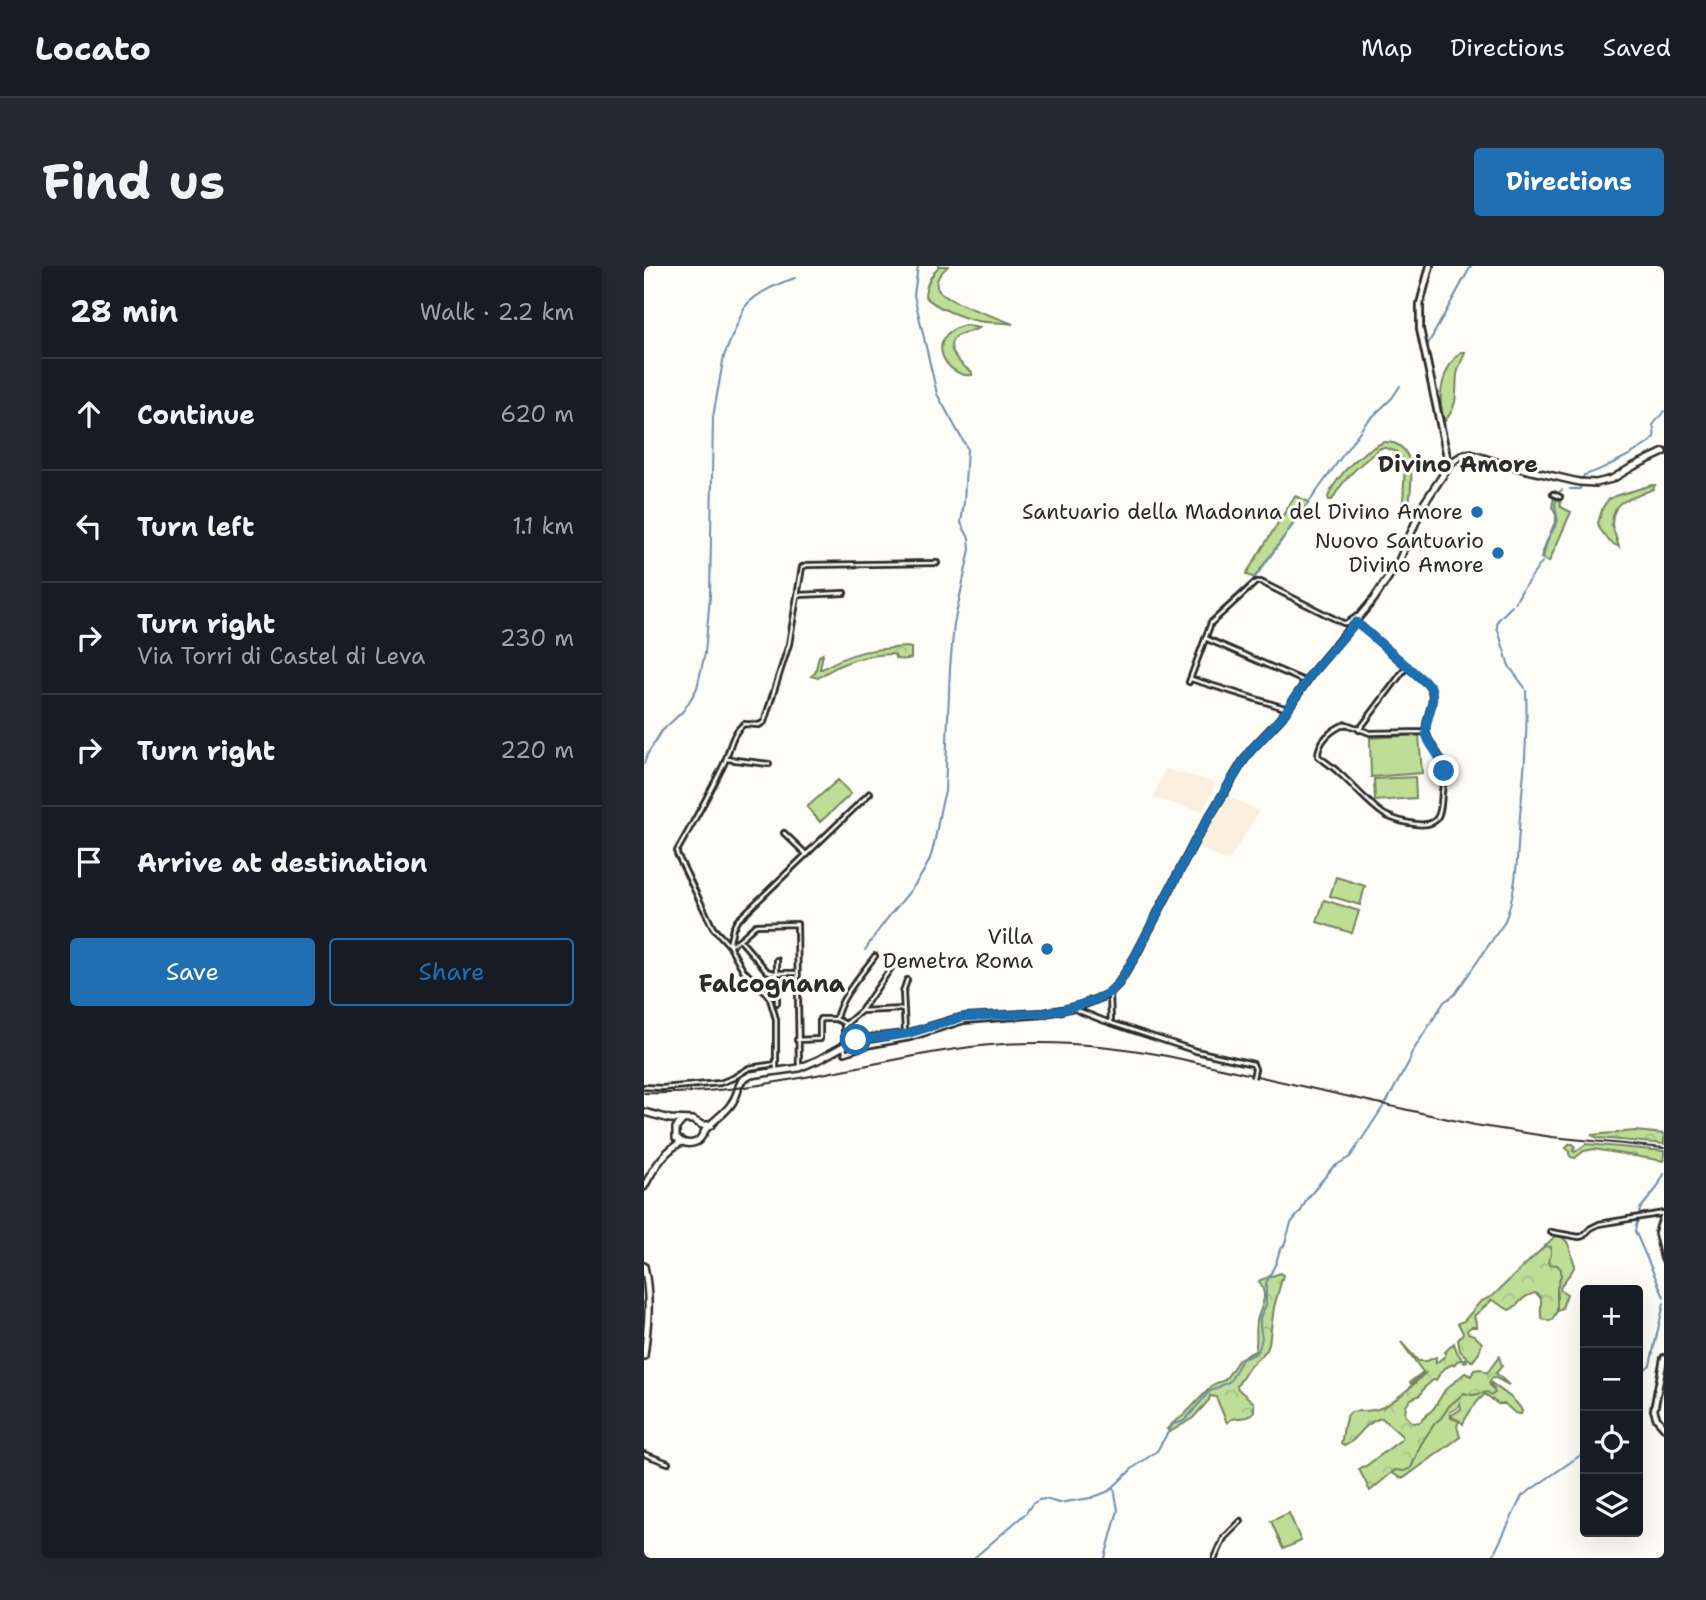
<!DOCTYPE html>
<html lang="en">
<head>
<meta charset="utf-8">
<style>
	body { margin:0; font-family:"Shantell Sans",sans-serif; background:#242831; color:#f1f3f6 }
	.controls { position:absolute; right:21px; bottom:21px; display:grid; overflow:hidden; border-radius:7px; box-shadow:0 7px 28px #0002 }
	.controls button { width:63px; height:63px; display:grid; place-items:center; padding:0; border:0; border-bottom:2px solid #363941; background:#171b24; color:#f1f3f6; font:35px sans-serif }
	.stop { position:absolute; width:21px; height:21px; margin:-16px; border:5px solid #1f6fb2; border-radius:50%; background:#fff }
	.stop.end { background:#1f6fb2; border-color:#fff; box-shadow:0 2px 7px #0008 }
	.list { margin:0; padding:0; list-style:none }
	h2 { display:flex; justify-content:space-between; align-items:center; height:91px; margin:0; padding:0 28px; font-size:30px }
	h2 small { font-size:23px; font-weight:400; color:#9ea1a6 }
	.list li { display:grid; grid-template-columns:46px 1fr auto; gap:21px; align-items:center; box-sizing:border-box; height:112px; padding:0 28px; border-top:2px solid #363941 }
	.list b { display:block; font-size:26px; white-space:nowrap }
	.list p { margin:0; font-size:23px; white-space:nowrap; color:#9ea1a6 }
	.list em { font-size:23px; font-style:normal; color:#9ea1a6 }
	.actions { display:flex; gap:14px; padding:21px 28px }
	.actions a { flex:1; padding:16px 0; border:2px solid #1f6fb2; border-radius:7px; text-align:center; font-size:24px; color:#1f6fb2 }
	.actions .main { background:#1f6fb2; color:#fff }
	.icon { flex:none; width:38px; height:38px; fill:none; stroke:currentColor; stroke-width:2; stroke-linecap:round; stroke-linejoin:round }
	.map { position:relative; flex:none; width:1020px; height:1292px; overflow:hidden; border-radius:7px }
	header { display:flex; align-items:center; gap:42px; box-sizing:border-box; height:98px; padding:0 35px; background:#171b24; border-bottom:2px solid #363941 }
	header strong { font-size:33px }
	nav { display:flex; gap:38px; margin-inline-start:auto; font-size:24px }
	.intro { display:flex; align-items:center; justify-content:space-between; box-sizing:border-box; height:168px; padding:0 42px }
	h1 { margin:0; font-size:49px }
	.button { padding:18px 32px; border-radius:7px; background:#1f6fb2; color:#fff; font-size:24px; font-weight:700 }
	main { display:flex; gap:42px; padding:0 42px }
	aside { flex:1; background:#171b24; border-radius:7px; box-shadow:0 7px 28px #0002 }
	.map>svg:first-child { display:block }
</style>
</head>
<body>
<header>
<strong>Locato</strong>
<nav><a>Map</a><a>Directions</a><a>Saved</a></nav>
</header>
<div class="intro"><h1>Find us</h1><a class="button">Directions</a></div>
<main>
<aside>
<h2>28 min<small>Walk · 2.2 km</small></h2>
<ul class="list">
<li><svg class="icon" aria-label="ahead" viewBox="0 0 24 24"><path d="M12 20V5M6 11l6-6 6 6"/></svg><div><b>Continue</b></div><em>620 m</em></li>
<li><svg class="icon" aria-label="left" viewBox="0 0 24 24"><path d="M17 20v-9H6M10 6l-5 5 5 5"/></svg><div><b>Turn left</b></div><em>1.1 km</em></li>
<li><svg class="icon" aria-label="right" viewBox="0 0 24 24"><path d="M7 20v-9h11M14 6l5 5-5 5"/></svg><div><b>Turn right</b><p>Via Torri di Castel di Leva</p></div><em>230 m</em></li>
<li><svg class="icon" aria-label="right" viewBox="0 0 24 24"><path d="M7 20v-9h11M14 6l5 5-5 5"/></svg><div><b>Turn right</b></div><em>220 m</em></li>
<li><svg class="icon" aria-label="arrive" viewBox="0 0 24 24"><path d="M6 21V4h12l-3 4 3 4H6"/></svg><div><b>Arrive at destination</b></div></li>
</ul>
<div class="actions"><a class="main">Save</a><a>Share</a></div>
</aside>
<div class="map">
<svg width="1020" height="1292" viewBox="0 0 1020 1292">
	<defs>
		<pattern id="forest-crowns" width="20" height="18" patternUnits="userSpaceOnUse" patternTransform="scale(1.75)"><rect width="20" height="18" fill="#bede96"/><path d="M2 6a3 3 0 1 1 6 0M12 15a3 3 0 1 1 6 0" fill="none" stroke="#a3bf81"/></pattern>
	</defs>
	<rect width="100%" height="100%" fill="#fdfcf7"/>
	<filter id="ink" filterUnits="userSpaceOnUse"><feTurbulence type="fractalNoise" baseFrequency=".0143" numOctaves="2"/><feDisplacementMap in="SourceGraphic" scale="14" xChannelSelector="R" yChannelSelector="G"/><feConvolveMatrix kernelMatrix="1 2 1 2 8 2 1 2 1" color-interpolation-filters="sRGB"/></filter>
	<g filter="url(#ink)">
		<path fill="#faeede" d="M521 503 571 516 569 525 559 545 509 532Z
			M582 529 615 545 584 596 552 579Z"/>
		<path fill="#bede96" stroke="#748460" stroke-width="2" d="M295 0H304C298 6 289 14 294 23 300 36 354 51 369 58 357 56 345 57 334 55 319 52 290 41 281 30 282 17 287 10 295 0Z
			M321 59 335 62C329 65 319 66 313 70 297 80 318 101 328 106V109C303 113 277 70 321 59Z
			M817 86H821C819 93 814 101 813 109 811 128 815 138 801 155 792 132 798 102 817 86Z
			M740 176C775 175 768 221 764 245L758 246 756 243C761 236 759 225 760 217 761 204 762 188 748 184 745 183 739 181 737 182 733 183 731 187 728 189 711 202 698 215 688 234H685L684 231C694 207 717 186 740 176Z
			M1008 219H1011L1009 223 976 237 972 242 969 249 968 259 975 281 966 276 956 263 954 257 959 241 964 234 971 230Z
			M651 230 665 236 610 312 602 308Z
			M910 231 916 234 917 241 927 246 905 296 897 292 902 277 912 254V249L908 241Z
			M775 469 778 507 727 511 726 472Z
			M771 511 772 532 731 535 730 513Z
			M194 514 207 528 176 556 163 541Z
			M692 611 721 620 716 639 686 630Z
			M680 634 715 645 708 667 673 656Z
			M912 969C928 973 925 986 931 999 928 1009 917 1015 916 1024L923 1028 918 1042 913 1045V1022L917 1009 904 995 907 988V982L901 980Z
			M845 1115C855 1124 873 1133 878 1145L877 1148 871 1147 861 1138H854L841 1128C833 1135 823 1148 819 1158L815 1154 809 1152 808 1149 817 1143 816 1136 813 1142 806 1146 807 1152 815 1155 813 1160 816 1171 760 1212H757L748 1207 751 1204 767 1202 777 1178 791 1156 797 1152 805 1140 820 1127 829 1129 850 1123 845 1117Z
			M645 1247 657 1275 639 1283 627 1255Z"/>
		<path fill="url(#forest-crowns)" stroke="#748460" stroke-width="2" d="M263 381 267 382V392C262 394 256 394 251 392V389L247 388C219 389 197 396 174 412L167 410 171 407 175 390 179 388 176 403H178C211 384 227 384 263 381Z
			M991 865 1020 868V878L954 872 947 869Z
			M925 878H929L931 880 929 885 931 886 942 878 1020 885V895L950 883 940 885 931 892 927 891 925 888V885L922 882Z
			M901 980 907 981V988L904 996 906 998 913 999 917 1003V1009L913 1022V1045L908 1054 905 1055 898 1053C894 1042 902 1032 891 1027 875 1031 876 1040 865 1044L848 1034 830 1050 833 1061H827L823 1064 824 1067 830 1069 838 1077 835 1087 829 1095H827L816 1085 814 1074 819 1067 814 1057 820 1055 836 1036 850 1029 858 1021Z
			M637 1007 639 1009 630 1041 625 1078 623 1084 606 1100 593 1120 594 1123 610 1137V1146L603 1151 588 1153 583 1157 572 1131 566 1130 565 1134 549 1152 526 1166 523 1163 529 1157 539 1150 566 1122 570 1118 581 1114 595 1093 611 1085C614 1075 611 1065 613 1055 616 1041 626 1031 615 1016L616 1014Z
			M757 1076 774 1095H783L792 1091V1097L801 1090V1086L810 1077 813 1086 818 1093H822L823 1095 821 1096 816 1094 813 1095 811 1098C801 1099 796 1106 792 1114H789L780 1122 776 1129 767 1133 762 1140 761 1149 769 1157 776 1156 790 1142 801 1124 821 1107 827 1110 830 1104 837 1103 843 1107 855 1091 858 1100 852 1107 865 1119 850 1111 848 1112 845 1117 851 1127 848 1129 843 1126 829 1129 820 1127 805 1140 797 1152 791 1157 777 1178 767 1202 760 1205 751 1204 726 1225 715 1203 717 1201 722 1200 758 1173V1170L738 1152C717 1157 716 1174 700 1180L697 1177C700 1168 699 1151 707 1146 711 1144 726 1146 734 1143 749 1138 771 1118 782 1106L767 1118 766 1116 779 1106Z"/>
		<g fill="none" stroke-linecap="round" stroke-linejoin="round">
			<path stroke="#6e8da7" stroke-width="2" d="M783 80 827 0
				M926 223H936L940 209C951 207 1007 180 1010 171 1011 169 1010 162 1009 159L1020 145
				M899 293 903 275 914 255 911 239 914 227 918 224
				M871 337 878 324 898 296
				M868 340 854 354 853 361 865 400 881 422
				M563 356 610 313 721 158 748 132 756 120
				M0 498 3 489 17 466 39 445 45 436 53 422 61 387 66 330 69 151 80 90 100 42C111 27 133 18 151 12
				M221 684C228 673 235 663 243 653 258 634 275 617 285 595 294 573 293 548 301 526L306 402 310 358 326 283 325 272 317 257 320 236 323 182 293 128 270 29 274 0
				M742 837 766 794 767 788 800 736 811 728 860 657C874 624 873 585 876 550 880 508 884 466 882 425
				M1020 908 1013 922 996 943 991 965 1020 1031
				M994 1109 1006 1099 1020 1037
				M330 1292 382 1247 388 1238 395 1234 401 1233 415 1237 447 1232 465 1225 489 1202 513 1185 529 1158 538 1156 542 1153 565 1126 586 1115 598 1093 611 1088 615 1083 618 1072 616 1061V1052L622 1039V1017L632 997 636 983 640 980 647 957 657 945 663 933 689 901 706 891 739 841
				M461 1292 474 1244 470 1222
				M848 1292 878 1230 941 1186"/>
			<defs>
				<path id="pedestrian" d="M909 228 916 231"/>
				<path id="minor" d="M155 329 200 327
					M712 356 785 420C795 436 776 455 784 471 788 481 797 489 799 499 801 508 799 518 798 526 797 534 798 545 793 552 786 565 754 555 743 550 730 544 707 517 695 507 688 500 681 496 674 490 674 475 688 463 702 458L726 467 782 466
					M561 372 660 415
					M547 413 644 443
					M545 416 567 357 612 316H617L699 357H703L713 350
					M715 464 763 400
					M83 493 125 498
					M140 567 163 589
					M96 674 123 705 130 707H151
					M85 679C96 676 103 666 112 659L153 658 155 802
					M85 679 89 662 93 655 226 527
					M133 694V737
					M466 726 467 757
					M428 742 458 754 552 785 609 798 611 803
					M217 745 247 702
					M202 758 200 760V780L201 787 222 780 266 772 320 755 400 749
					M202 758 192 753C196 731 218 708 231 690
					M202 758 217 745 260 743
					M261 765 259 726 263 714
					M153 774 176 773V753H192
					M132 806V753L126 733 122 726 99 704 85 679 69 662 33 588V585C49 557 64 530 78 502 86 487 86 468 100 458L115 459 120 456 145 378 158 301 163 299 293 297
					M0 821 18 822 76 817 89 812 105 802 132 798
					M907 966 935 971 939 970 947 962 955 958 1020 947
					M0 1188 24 1197
					M571 1292 580 1272 597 1255"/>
				<path id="tertiary" d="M786 0 776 38V63L805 200
					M1020 948 1014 967 1020 993
					M1020 1092 1010 1144 1013 1153 1020 1161"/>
				<path id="secondary" d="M95 820 98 814 107 809 155 802 176 793 205 777 216 773 262 768 308 754 323 751 400 747 418 744 438 739 463 729 475 717 492 689 552 573 598 497 607 484 638 451 668 407 730 333 755 295 779 239 805 200 811 194 819 189 826 188 862 199 935 216 952 217 968 213 990 200 1020 186
					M0 846 26 853 49 854 58 859H67
					M32 871C37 877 45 879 52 876 58 873 59 867 62 863 75 849 88 844 94 824
					M32 872V862L38 855
					M0 921C8 905 20 884 38 876
					M0 1000C7 1032 4 1058 0 1090"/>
			</defs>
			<use href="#pedestrian" stroke="#2b2b2b" stroke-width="8"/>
			<use href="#minor" stroke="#2b2b2b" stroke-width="8"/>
			<use href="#tertiary" stroke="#2b2b2b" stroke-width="10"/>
			<use href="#secondary" stroke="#2b2b2b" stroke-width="10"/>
			<use href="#pedestrian" stroke="#fdfcf7" stroke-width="2.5"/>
			<use href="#minor" stroke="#fdfcf7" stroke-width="2.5"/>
			<use href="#tertiary" stroke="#fdfcf7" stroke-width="4.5"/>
			<use href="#secondary" stroke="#fdfcf7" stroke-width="5"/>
			<path stroke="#2b2b2b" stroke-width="2" d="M0 827C104 830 204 800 306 784 380 772 455 776 528 791L831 859 908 871 1020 882"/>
			<defs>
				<path id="minor-bridge" d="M609 812 611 803"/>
			</defs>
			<use href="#minor-bridge" stroke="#2b2b2b" stroke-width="8" stroke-linecap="butt"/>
			<use href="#minor-bridge" stroke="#fdfcf7" stroke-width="2.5"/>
		</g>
	</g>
	<g fill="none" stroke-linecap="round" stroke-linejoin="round" filter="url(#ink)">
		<path stroke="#1f6fb2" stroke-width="9" d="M212 774 262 768 319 751 400 747 418 744 449 735 466 726 475 717 492 689 552 573 598 497 607 484 638 451 668 407 712 356 787 421C793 436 782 450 782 465 782 479 799 489 800 505"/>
	</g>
	<g fill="#1f6fb2" stroke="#fdfcf7" stroke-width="2.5">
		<circle cx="833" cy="246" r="7"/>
		<circle cx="854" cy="287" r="7"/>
		<circle cx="403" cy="683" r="7"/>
	</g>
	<g text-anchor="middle" stroke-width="6" stroke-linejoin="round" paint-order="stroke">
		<g font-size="21" fill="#2b2b2b" stroke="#fdfcf7" text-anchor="end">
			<text x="819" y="253">Santuario della Madonna del Divino Amore</text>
			<text x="840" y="282">Nuovo Santuario<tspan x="840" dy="24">Divino Amore</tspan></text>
			<text x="389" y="678">Villa<tspan x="389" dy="24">Demetra Roma</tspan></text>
		</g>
		<g font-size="23" font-weight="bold" fill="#2b2b2b" stroke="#fdfcf7">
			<text x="814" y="206">Divino Amore</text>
		</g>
		<g font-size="24" font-weight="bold" fill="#2b2b2b" stroke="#fdfcf7">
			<text x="128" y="726">Falcognana</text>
		</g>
	</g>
</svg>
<div class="controls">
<button>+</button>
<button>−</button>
<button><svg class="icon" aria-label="locate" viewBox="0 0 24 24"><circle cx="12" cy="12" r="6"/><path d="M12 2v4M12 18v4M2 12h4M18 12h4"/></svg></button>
<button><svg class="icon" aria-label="layers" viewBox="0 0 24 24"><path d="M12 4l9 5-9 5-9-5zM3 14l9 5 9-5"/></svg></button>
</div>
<div class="stop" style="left:212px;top:774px"></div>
<div class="stop end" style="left:800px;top:505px"></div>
</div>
</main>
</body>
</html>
